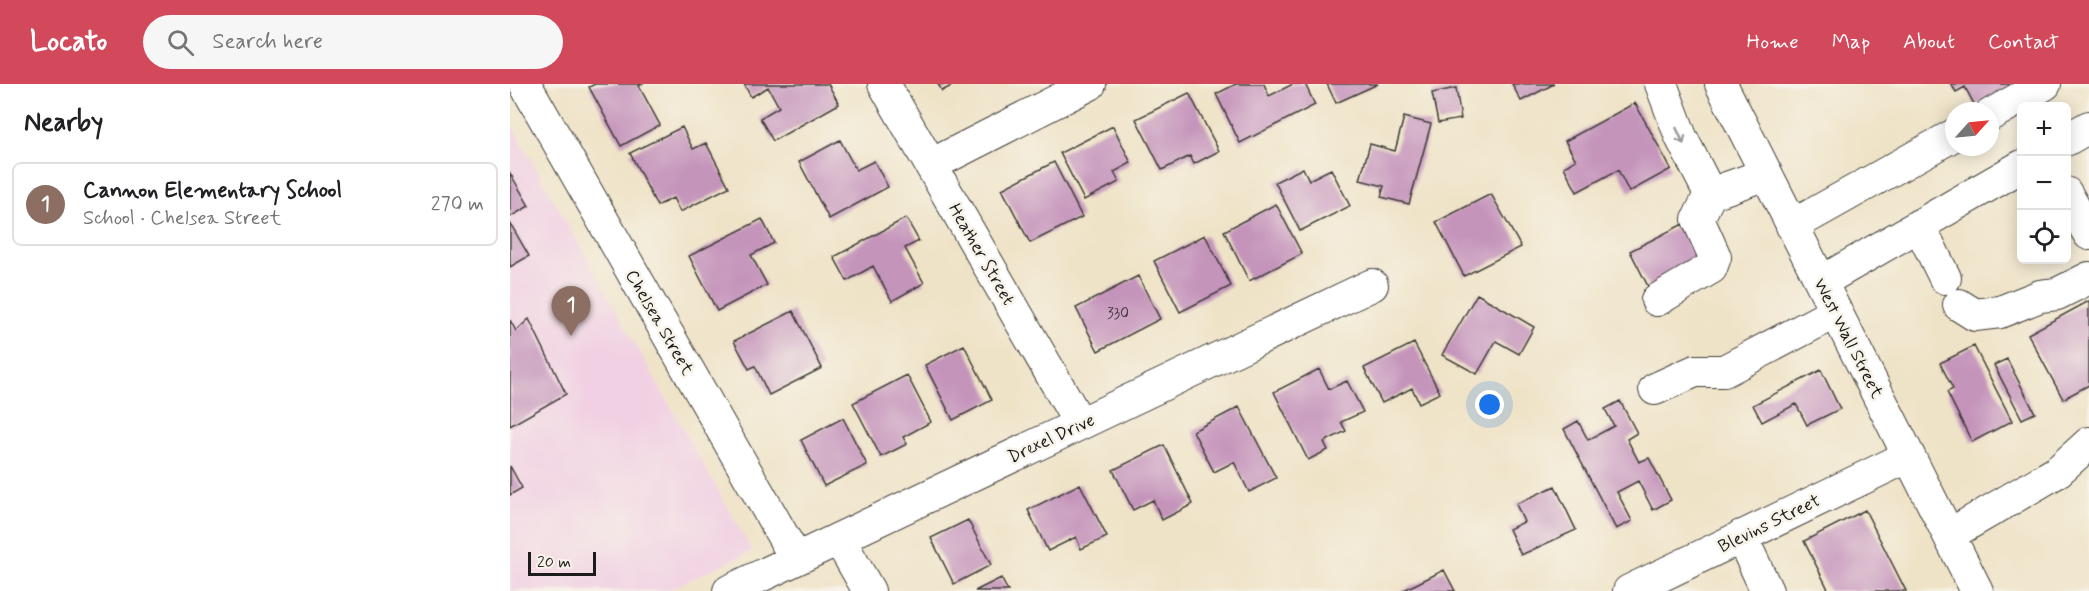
<!DOCTYPE html>
<html lang="en">
<head>
<meta charset="utf-8">
<style>
	body { margin:0; font-family:Mynerve,sans-serif; background:#f6f6f6; color:#202124 }
	.controls { position:absolute; right:18px; top:18px; display:grid; overflow:hidden; border-radius:9px; box-shadow:0 3px 15px #0003 }
	.controls button { width:54px; height:54px; display:grid; place-items:center; padding:0; border:0; border-bottom:2px solid #e0e0e0; background:#fff; color:#202124; font:30px sans-serif }
	.compass { position:absolute; left:1435px; top:18px; width:54px; height:54px; border-radius:50%; background:#fff; box-shadow:0 3px 15px #0003; rotate:63deg }
	.scale { position:absolute; left:18px; bottom:15px; width:68px; box-sizing:border-box; padding-left:6px; border:3px solid #1c1c1c; border-top:0; font-size:16px; line-height:21px; white-space:nowrap; color:#1c1c1c; -webkit-text-stroke:4px #f7f3e8; paint-order:stroke }
	.you { position:absolute; left:980px; top:321px; width:21px; height:21px; margin:-15px; border:4px solid #fff; border-radius:50%; background:#1a73e8; box-shadow:0 0 0 9px #1a73e833 }
	.badge { display:grid; place-items:center; width:39px; height:39px; border-radius:50%; background:#d1495b; color:#fff; font-size:20px; font-weight:700 }
	.pin { position:absolute; translate:-50% -50px; filter:drop-shadow(0 2px 3px #0008) }
	.pin::after { content:''; position:absolute; top:32px; width:21px; height:18px; background:inherit; clip-path:polygon(0 0,100% 0,50% 100%) }
	.list { margin:0; padding:0; list-style:none }
	h2 { display:flex; justify-content:space-between; align-items:center; height:78px; margin:0; padding:0 24px; font-size:26px }
	h2 small { font-size:20px; font-weight:400; color:#757577 }
	.list li { display:grid; grid-template-columns:39px 1fr auto; gap:18px; align-items:center; box-sizing:border-box; height:84px; margin:0 12px 12px; padding:0 12px; border:2px solid #e0e0e0; border-radius:9px }
	.list b { display:block; font-size:22px; white-space:nowrap }
	.list p { margin:0; font-size:20px; white-space:nowrap; color:#757577 }
	.list em { font-size:20px; font-style:normal; color:#757577 }
	.icon { flex:none; width:33px; height:33px; fill:none; stroke:currentColor; stroke-width:2; stroke-linecap:round; stroke-linejoin:round }
	.map { position:relative; flex:none; width:1579px; height:507px; overflow:hidden }
	header { display:flex; align-items:center; gap:36px; box-sizing:border-box; height:84px; padding:0 30px; background:#d1495b; color:#fff }
	header strong { font-size:28px }
	nav { display:flex; gap:33px; margin-inline-start:auto; font-size:21px }
	.search { width:420px; height:54px; background:#f6f6f6; display:flex; align-items:center; gap:15px; box-sizing:border-box; padding:0 21px; border-radius:33px; color:#757577; font-size:22px }
	main { display:flex }
	aside { flex:1; background:#fff }
	.map>svg:first-child { display:block }
</style>
</head>
<body>
<header>
<strong>Locato</strong>
<div class="search"><svg class="icon" aria-label="search" viewBox="0 0 24 24"><circle cx="10" cy="10" r="6"/><path d="M15 15l6 6"/></svg>Search here</div>
<nav><a>Home</a><a>Map</a><a>About</a><a>Contact</a></nav>
</header>
<main>
<aside>
<h2>Nearby<small></small></h2>
<ul class="list">
<li><span class="badge" style="background:#8d6e63">1</span><div><b>Cannon Elementary School</b><p>School · Chelsea Street</p></div><em>270 m</em></li>
</ul>
</aside>
<div class="map">
<svg width="1579" height="507" viewBox="0 0 1579 507">
	<rect width="100%" height="100%" fill="#f7f3e8"/>
	<filter id="ink" filterUnits="userSpaceOnUse"><feTurbulence type="fractalNoise" baseFrequency=".0167" numOctaves="2"/><feDisplacementMap in="SourceGraphic" scale="12" xChannelSelector="R" yChannelSelector="G"/><feConvolveMatrix kernelMatrix="1 2 1 2 8 2 1 2 1" color-interpolation-filters="sRGB"/></filter>
	<filter id="wash" filterUnits="userSpaceOnUse"><feTurbulence type="fractalNoise" baseFrequency=".008" numOctaves="4" result="noise"/><feDisplacementMap in="SourceGraphic" scale="24" xChannelSelector="R" yChannelSelector="G"/><feGaussianBlur stdDeviation="1.35" result="paint"/><feColorMatrix in="noise" values="0 0 0 0 0 0 0 0 0 0 0 0 0 0 0 0 0 1.4 0 .05"/><feComposite in="paint" operator="in"/></filter>
	<g filter="url(#wash)">
		<rect width="100%" height="100%" fill="#efe3c7"/>
		<path fill="#f1d0e3" d="M0 38 242 467 155 507H0Z"/>
		<g id="blocks">
			<path fill="#c594bb" d="M85 0H132L129 2 150 41 111 62 79 3Z
				M234 0H318L329 20 263 57 250 34 269 23 258 3 241 13Z
				M428 0H445L432 7Z
				M726 0H754L759 12 783 0H795L805 21 730 59 706 10Z
				M817 0H868L826 19Z
				M1002 0H1044L1011 17Z
				M1441 0H1498L1500 3 1465 22 1455 3 1446 8Z
				M946 4 951 35 928 39 922 9Z
				M679 9 709 67 684 80 680 72 652 86 626 35Z
				M1125 19 1161 85 1119 108 1108 86 1067 108 1054 83 1066 76 1055 57Z
				M894 33 921 40 899 120 871 113 874 102 850 96 860 60 885 67Z
				M603 42 621 79 604 88 609 98 574 116 550 69Z
				M172 43 183 65 196 59 219 103 170 128 163 114 147 122 120 69Z
				M330 56 346 86 364 77 378 103 319 135 289 78Z
				M544 78 572 133 520 159 492 105Z
				M793 84 799 96 821 85 840 122 790 147 765 98Z
				M0 89 19 122 0 133Z
				M981 110 1011 163 954 192 926 138Z
				M766 120 792 170 739 197 714 147Z
				M396 134 409 157 395 164 414 199 382 217 363 182 337 197 324 173Z
				M252 135 264 159 241 171 257 201 207 227 179 172Z
				M0 139 19 172 0 183Z
				M1173 140 1194 181 1141 208 1120 167Z
				M695 151 721 202 670 228 644 177Z
				M628 192 650 235 588 267 566 224Z
				M967 210 1024 243 1009 270 986 257 967 290 932 271Z
				M1579 217V301L1553 315 1518 250Z
				M283 227 312 284 259 311 245 282 239 285 224 257Z
				M19 235 56 310 0 342V236L6 247Z
				M904 259 930 309 909 319 902 304 872 319 854 284Z
				M454 261 482 316 443 336 415 281Z
				M1464 262 1502 337 1462 358 1437 308 1443 305 1430 279Z
				M1497 275 1525 329 1512 335 1484 281Z
				M809 285 819 305 837 297 853 328 831 338 836 347 814 358 818 366 798 376 764 308Z
				M1311 286 1330 325 1297 341 1286 320 1252 338 1243 321Z
				M397 291 421 338 393 353 397 360 371 373 343 319Z
				M1110 317 1127 349 1117 355 1129 378 1139 374 1161 416 1143 426 1128 397 1107 408 1122 437 1106 445 1054 345 1068 337 1078 356 1104 342 1095 325Z
				M729 323 766 394 739 408 724 378 704 388 683 347Z
				M333 334 357 381 314 402 291 356Z
				M654 361 683 420 652 436 643 416 623 426 603 386Z
				M0 382 12 404 0 411Z
				M570 400 597 453 571 465 566 453 538 467 518 426Z
				M1045 402 1066 446 1011 471 999 445 1014 438 1006 420Z
				M1355 426 1396 507H1319L1294 457Z
				M458 436 481 481 444 500 421 454Z
				M934 486 945 507H892Z
				M491 494 498 507H465Z"/>
		</g>
	</g>
	<g filter="url(#ink)">
		<use href="#blocks" fill-opacity="0" stroke="#3c3a36" stroke-width="1.5"/>
		<g fill="none" stroke-linecap="round" stroke-linejoin="round">
			<defs>
				<path id="minor" d="M15 0 286 475
					M374 0 570 340
					M1151 0 1171 53 1200 110 1256 90
					M1211 0 1467 507
					M1480 31 1535 0
					M1556 56 1579 43
					M421 81 580 0
					M1556 109 1579 150
					M1409 141 1435 194
					M1282 142 1444 51
					M1311 198 1512 82
					M1147 216 1201 184 1205 173 1188 135 1200 110
					M1449 221 1465 231 1490 228 1530 212 1547 210 1579 194
					M1145 305 1185 287H1214L1326 228
					M1439 451 1547 388 1579 359
					M1231 452 1257 507
					M329 455 359 507
					M219 507 862 201
					M1119 507 1399 372"/>
			</defs>
			<use href="#minor" stroke="#3c3a36" stroke-width="34"/>
			<use href="#minor" stroke="#fff" stroke-width="32"/>
		</g>
		<defs><path id="oneway-shaft" d="M-6 0H5M1.5-3L5.5 0L1.5 3" fill="none" stroke-width="1.6" stroke-linecap="round" stroke-linejoin="round" transform="scale(1.5)"/></defs>
		<use stroke="#999" href="#oneway-shaft" transform="translate(1170 52) rotate(66)"/>
	</g>
	<g text-anchor="middle" stroke-width="5" stroke-linejoin="round" paint-order="stroke">
		<g font-size="15" fill="#463a44">
			<text x="608" y="234">330</text>
		</g>
		<g font-size="18" fill="#1c1c1c" stroke="#f7f3e8">
			<text transform="translate(472 170) rotate(60)" y="6">Heather Street</text>
			<text transform="translate(150 238) rotate(60)" y="6">Chelsea Street</text>
			<text transform="translate(1339 254) rotate(63)" y="6">West Wall Street</text>
			<text transform="translate(541 354) rotate(-25)" y="6">Drexel Drive</text>
			<text transform="translate(1259 439) rotate(-26)" y="6">Blevins Street</text>
		</g>
	</g>
</svg>
<div class="controls">
<button>+</button>
<button>−</button>
<button><svg class="icon" aria-label="locate" viewBox="0 0 24 24"><circle cx="12" cy="12" r="6"/><path d="M12 2v4M12 18v4M2 12h4M18 12h4"/></svg></button>
</div>
<svg class="compass" viewBox="-18 -18 36 36"><path d="M0-13l5 13h-10z" fill="#e53935"/><path d="M0 13l5-13h-10z" fill="#757577"/></svg>
<div class="scale">20 m</div>
<div class="you"></div>
<div class="pin badge" style="left:61px;top:252px;background:#8d6e63">1</div>
</div>
</main>
</body>
</html>
